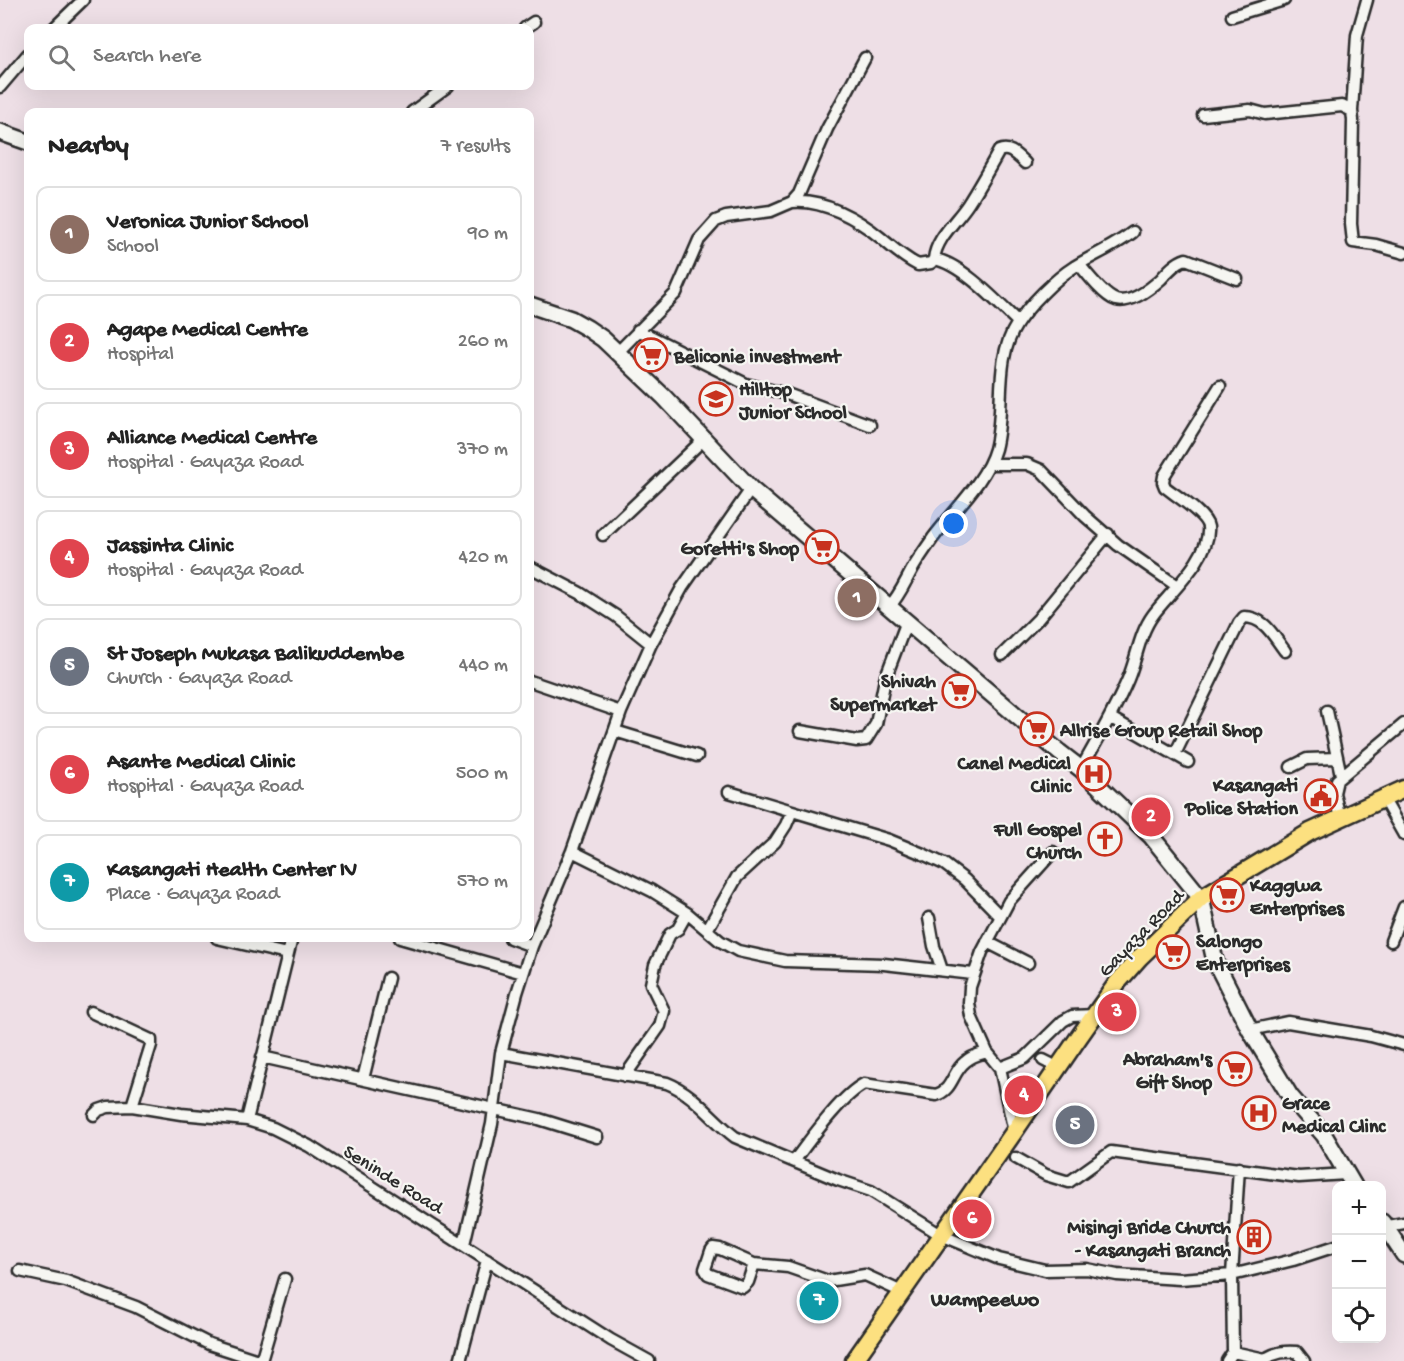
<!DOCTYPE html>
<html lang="en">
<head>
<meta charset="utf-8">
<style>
	body { margin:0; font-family:"Gochi Hand",sans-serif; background:#f6f6f6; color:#222 }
	.controls { position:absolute; right:18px; bottom:18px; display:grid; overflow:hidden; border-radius:12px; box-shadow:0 6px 24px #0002 }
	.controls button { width:54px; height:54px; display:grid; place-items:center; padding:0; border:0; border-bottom:2px solid #e0e0e0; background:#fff; color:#222; font:30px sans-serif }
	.you { position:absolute; left:954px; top:524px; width:21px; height:21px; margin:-15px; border:4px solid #fff; border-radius:50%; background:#1a73e8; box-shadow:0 0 0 9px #1a73e833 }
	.badge { display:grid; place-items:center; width:39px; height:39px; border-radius:50%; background:#db2777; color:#fff; font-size:20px; font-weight:700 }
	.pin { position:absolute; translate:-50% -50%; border:3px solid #fff; box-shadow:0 2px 6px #0006 }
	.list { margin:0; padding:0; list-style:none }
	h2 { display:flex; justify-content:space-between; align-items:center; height:78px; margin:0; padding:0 24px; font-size:26px }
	h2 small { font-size:20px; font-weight:400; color:#767676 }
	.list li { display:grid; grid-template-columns:39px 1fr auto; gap:18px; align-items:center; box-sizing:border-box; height:96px; margin:0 12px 12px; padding:0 12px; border:2px solid #e0e0e0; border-radius:12px }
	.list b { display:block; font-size:22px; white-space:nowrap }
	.list p { margin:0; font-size:20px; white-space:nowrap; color:#767676 }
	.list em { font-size:20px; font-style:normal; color:#767676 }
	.icon { flex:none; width:33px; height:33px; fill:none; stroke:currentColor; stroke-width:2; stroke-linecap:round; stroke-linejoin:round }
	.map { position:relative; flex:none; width:1404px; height:1361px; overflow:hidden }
	.search { position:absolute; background:#fff; box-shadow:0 6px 24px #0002; left:24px; top:24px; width:510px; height:66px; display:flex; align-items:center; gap:15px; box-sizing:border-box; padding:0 21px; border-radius:12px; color:#767676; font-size:22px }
	.panel { position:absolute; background:#fff; box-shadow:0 6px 24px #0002; left:24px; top:108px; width:510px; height:834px; border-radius:12px }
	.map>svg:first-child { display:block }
</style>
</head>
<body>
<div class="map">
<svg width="1404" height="1361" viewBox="0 0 1404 1361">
	<rect width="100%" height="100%" fill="#eedfe6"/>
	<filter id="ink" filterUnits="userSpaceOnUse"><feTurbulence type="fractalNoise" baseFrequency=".0167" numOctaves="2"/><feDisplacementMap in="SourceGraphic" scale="12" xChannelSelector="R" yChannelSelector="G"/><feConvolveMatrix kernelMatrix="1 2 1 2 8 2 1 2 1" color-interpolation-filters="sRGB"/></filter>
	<g filter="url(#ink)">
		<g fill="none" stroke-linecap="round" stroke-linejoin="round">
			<defs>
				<path id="street" d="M1232 16 1284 0
					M54 28 83 0
					M525 28 534 22
					M0 87 28 54
					M1352 111 1357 35 1367 0
					M412 112 448 86
					M1203 115 1250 110 1265 114 1342 106 1352 111 1353 120 1351 224 1353 242 1376 245 1404 253
					M792 202C823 199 858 219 881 238 893 248 904 258 918 265L931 263 934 259C961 263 998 303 1018 322
					M934 259C936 238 957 221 968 204 979 187 989 169 999 151 1010 146 1017 156 1025 163
					M1079 264C1087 274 1104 296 1116 300 1131 304 1151 288 1161 279 1168 271 1176 262 1186 259L1237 279
					M638 330 746 384 787 394 870 425
					M618 352 676 293 699 240 716 221 726 217 771 211 792 202 799 194 827 129 865 58
					M989 464H1027L1041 470 1085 516 1118 545 1177 586
					M603 535 704 439
					M530 567 580 593 616 616 651 644
					M889 607C900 595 905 582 913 568 919 558 926 548 933 538 953 511 986 481 995 449 1006 408 993 361 1017 324 1029 305 1055 279 1074 267 1094 255 1115 246 1133 232
					M1002 655 1038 619 1108 534
					M530 681 621 712
					M1327 711 1341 775
					M1111 718 1188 762
					M615 731 697 756
					M800 731 857 741 866 740 876 724 885 679 907 621
					M1175 754 1239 623 1244 617C1265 617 1274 637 1285 651
					M1291 767 1307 759 1337 758
					M1081 769C1098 739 1115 710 1128 679 1137 658 1139 634 1153 615 1169 593 1211 557 1208 527 1206 514 1176 496 1165 487L1163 482 1164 476 1220 386
					M729 792 889 840 923 854 944 864 965 880 1000 916
					M1383 798 1404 835
					M1340 818 1334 793 1337 780 1404 724
					M572 851 652 891 687 913 720 941 738 951 785 961 884 964 973 974
					M929 918 934 946 942 970
					M707 930 737 877 775 842 786 825 792 811
					M217 938 287 954
					M400 938 523 973
					M510 938 532 946
					M1391 941 1404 907
					M987 942 1028 963
					M91 1012 151 1040V1045L132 1106
					M1250 1030 1288 1022 1371 1036 1404 1045
					M501 1053 667 1083C695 1094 712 1120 735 1137L838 1180 871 1191 941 1235 999 1259 1045 1270 1087 1269 1117 1275 1180 1279 1232 1275 1293 1260 1336 1246
					M262 1057 539 1119 597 1137
					M1043 1060 1051 1064
					M1000 1068 1025 1058 1063 1021 1072 1016 1095 1015
					M625 1076 660 1026 664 1011 651 984 655 965 670 934 678 929 687 913
					M363 1079 388 978
					M94 1115 99 1110 108 1107 132 1106 181 1114 247 1120 273 1128 309 1146 611 1340 649 1361
					M247 1120 292 938
					M1014 1132 1000 1068 987 1052 971 1016 969 1003 970 987 982 952 1009 901 1053 852
					M1016 1158 1046 1175 1069 1182 1111 1152 1299 1177 1346 1174
					M794 1161C810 1140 842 1095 864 1084L936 1095C953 1090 952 1072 965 1062 971 1056 980 1054 987 1052
					M1382 1227 1404 1223
					M464 1244 492 1124 501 1053 517 993 532 946 572 851 621 712 651 644 682 588 751 489
					M754 1264 720 1249 713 1248 711 1251 705 1269 708 1274 743 1287 748 1282 754 1264 788 1267 828 1281 865 1275 902 1292
					M20 1271 66 1281 136 1307 209 1344 261 1361
					M1233 1352 1265 1359V1361
					M1265 1359C1276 1352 1285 1351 1297 1352L1304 1361
					M261 1361 285 1279
					M460 1361 487 1260
					M1227 1361 1233 1352 1232 1275 1239 1168"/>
				<path id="secondary" d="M0 132 28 142
					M530 305 571 319 587 328 603 339 664 397 751 489 1059 752 1081 769 1151 836 1201 898 1215 961 1250 1030 1290 1096 1324 1135 1354 1186
					M1382 1222 1404 1255"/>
				<path id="primary" d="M854 1361 1014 1132 1079 1037 1117 983 1139 958 1201 898 1310 832 1404 789"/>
			</defs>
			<use href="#street" stroke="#2b2b2b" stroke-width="15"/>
			<use href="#secondary" stroke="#2b2b2b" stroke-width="20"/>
			<use href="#primary" stroke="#2b2b2b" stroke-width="21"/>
			<use href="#street" stroke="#f6f6f2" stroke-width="10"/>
			<use href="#secondary" stroke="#f6f6f2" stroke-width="15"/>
			<use href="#primary" stroke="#fce080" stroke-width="16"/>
		</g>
	</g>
	<defs>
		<symbol id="supermarket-ring" viewBox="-11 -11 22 22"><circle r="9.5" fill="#f6f6f2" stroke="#c8321e" stroke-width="1.5"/><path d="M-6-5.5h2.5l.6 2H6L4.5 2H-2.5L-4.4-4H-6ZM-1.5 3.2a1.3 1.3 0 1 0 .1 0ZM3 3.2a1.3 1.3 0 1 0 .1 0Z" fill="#c8321e"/></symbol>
		<symbol id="school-ring" viewBox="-11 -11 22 22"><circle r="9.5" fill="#f6f6f2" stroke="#c8321e" stroke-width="1.5"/><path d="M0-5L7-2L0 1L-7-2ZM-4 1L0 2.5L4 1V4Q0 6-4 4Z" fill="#c8321e"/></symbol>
		<symbol id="hospital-ring" viewBox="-11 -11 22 22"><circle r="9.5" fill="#f6f6f2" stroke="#c8321e" stroke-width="1.5"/><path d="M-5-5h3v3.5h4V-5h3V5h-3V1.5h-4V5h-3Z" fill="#c8321e"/></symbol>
		<symbol id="civic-ring" viewBox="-11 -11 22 22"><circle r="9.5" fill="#f6f6f2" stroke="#c8321e" stroke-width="1.5"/><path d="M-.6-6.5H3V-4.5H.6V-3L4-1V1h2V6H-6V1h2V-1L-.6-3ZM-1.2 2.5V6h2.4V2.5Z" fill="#c8321e"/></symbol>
		<symbol id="church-ring" viewBox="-11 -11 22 22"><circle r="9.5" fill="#f6f6f2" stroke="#c8321e" stroke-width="1.5"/><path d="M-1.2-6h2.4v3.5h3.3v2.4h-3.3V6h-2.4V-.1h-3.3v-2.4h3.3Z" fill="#c8321e"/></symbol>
		<symbol id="building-ring" viewBox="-11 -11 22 22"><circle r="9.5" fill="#f6f6f2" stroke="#c8321e" stroke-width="1.5"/><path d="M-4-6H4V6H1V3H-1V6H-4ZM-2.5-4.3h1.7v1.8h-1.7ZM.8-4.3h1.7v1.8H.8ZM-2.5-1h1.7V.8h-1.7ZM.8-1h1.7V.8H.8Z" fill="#c8321e"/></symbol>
	</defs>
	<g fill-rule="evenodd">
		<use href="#supermarket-ring" x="632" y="336" width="38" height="38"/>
		<use href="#school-ring" x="697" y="380" width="38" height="38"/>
		<use href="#supermarket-ring" x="803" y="528" width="38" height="38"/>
		<use href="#supermarket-ring" x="940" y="672" width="38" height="38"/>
		<use href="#supermarket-ring" x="1018" y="710" width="38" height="38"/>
		<use href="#hospital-ring" x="1075" y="755" width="38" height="38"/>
		<use href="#civic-ring" x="1302" y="777" width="38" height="38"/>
		<use href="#church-ring" x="1086" y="820" width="38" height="38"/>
		<use href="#supermarket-ring" x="1208" y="876" width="38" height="38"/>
		<use href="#supermarket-ring" x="1154" y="933" width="38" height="38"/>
		<use href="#supermarket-ring" x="1216" y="1050" width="38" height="38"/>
		<use href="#hospital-ring" x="1240" y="1094" width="38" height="38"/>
		<use href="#building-ring" x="1235" y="1218" width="38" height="38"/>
	</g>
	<g text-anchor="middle" stroke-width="4.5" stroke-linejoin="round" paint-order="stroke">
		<g font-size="20" font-weight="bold" fill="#2b2b2b" stroke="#f6f6f2" text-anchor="end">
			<text x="674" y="362" text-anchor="start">Beliconie investment</text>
			<text x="739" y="395" text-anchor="start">Hilltop<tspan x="739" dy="23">Junior School</tspan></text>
			<text x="799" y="554">Goretti's Shop</text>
			<text x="936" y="687">Shivah<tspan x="936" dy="23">Supermarket</tspan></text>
			<text x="1060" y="736" text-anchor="start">Allrise Group Retail Shop</text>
			<text x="1071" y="769">Canel Medical<tspan x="1071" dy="23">Clinic</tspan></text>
			<text x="1298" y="791">Kasangati<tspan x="1298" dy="23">Police Station</tspan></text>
			<text x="1082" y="835">Full Gospel<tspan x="1082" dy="23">Church</tspan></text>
			<text x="1250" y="891" text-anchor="start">Kaggwa<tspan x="1250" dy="23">Enterprises</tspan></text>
			<text x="1196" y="947" text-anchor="start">Salongo<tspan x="1196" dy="23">Enterprises</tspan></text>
			<text x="1212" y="1065">Abraham's<tspan x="1212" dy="23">Gift Shop</tspan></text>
			<text x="1282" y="1109" text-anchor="start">Grace<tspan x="1282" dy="23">Medical Clinc</tspan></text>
			<text x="1231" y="1233">Misingi Bride Church<tspan x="1231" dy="23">- Kasangati Branch</tspan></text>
		</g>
		<g font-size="20" fill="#2b2b2b" stroke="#f6f6f2">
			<text transform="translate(1140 932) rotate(-46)" y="7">Gayaza Road</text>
			<text transform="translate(394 1178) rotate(32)" y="7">Seninde Road</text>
		</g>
		<g font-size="22" font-weight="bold" fill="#2b2b2b" stroke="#f6f6f2">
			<text x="985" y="1305">Wampeewo</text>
		</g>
	</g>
</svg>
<div class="controls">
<button>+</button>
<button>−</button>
<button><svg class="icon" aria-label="locate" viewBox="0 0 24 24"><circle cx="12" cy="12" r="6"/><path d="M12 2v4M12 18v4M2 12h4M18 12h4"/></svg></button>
</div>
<div class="you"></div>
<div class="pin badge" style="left:857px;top:598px;background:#8d6e63">1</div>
<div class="pin badge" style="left:1151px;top:817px;background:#e0444e">2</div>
<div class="pin badge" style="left:1117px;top:1012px;background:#e0444e">3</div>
<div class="pin badge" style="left:1024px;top:1095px;background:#e0444e">4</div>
<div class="pin badge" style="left:1075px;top:1125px;background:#6b7280">5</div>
<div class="pin badge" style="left:972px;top:1219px;background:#e0444e">6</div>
<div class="pin badge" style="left:819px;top:1301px;background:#0f9aa8">7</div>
<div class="search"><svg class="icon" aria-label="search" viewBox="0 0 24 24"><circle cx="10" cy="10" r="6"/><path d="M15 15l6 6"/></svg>Search here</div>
<section class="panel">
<h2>Nearby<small>7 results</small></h2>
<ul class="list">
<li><span class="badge" style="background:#8d6e63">1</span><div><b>Veronica Junior School</b><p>School</p></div><em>90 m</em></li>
<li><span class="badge" style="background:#e0444e">2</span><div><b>Agape Medical Centre</b><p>Hospital</p></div><em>260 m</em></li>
<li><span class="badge" style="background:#e0444e">3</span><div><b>Alliance Medical Centre</b><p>Hospital · Gayaza Road</p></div><em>370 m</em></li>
<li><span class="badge" style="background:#e0444e">4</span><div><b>Jassinta Clinic</b><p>Hospital · Gayaza Road</p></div><em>420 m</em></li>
<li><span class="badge" style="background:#6b7280">5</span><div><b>St Joseph Mukasa Balikuddembe</b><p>Church · Gayaza Road</p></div><em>440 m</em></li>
<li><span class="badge" style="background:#e0444e">6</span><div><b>Asante Medical Clinic</b><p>Hospital · Gayaza Road</p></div><em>500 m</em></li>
<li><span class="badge" style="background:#0f9aa8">7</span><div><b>Kasangati Health Center IV</b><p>Place · Gayaza Road</p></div><em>570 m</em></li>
</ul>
</section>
</div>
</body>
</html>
